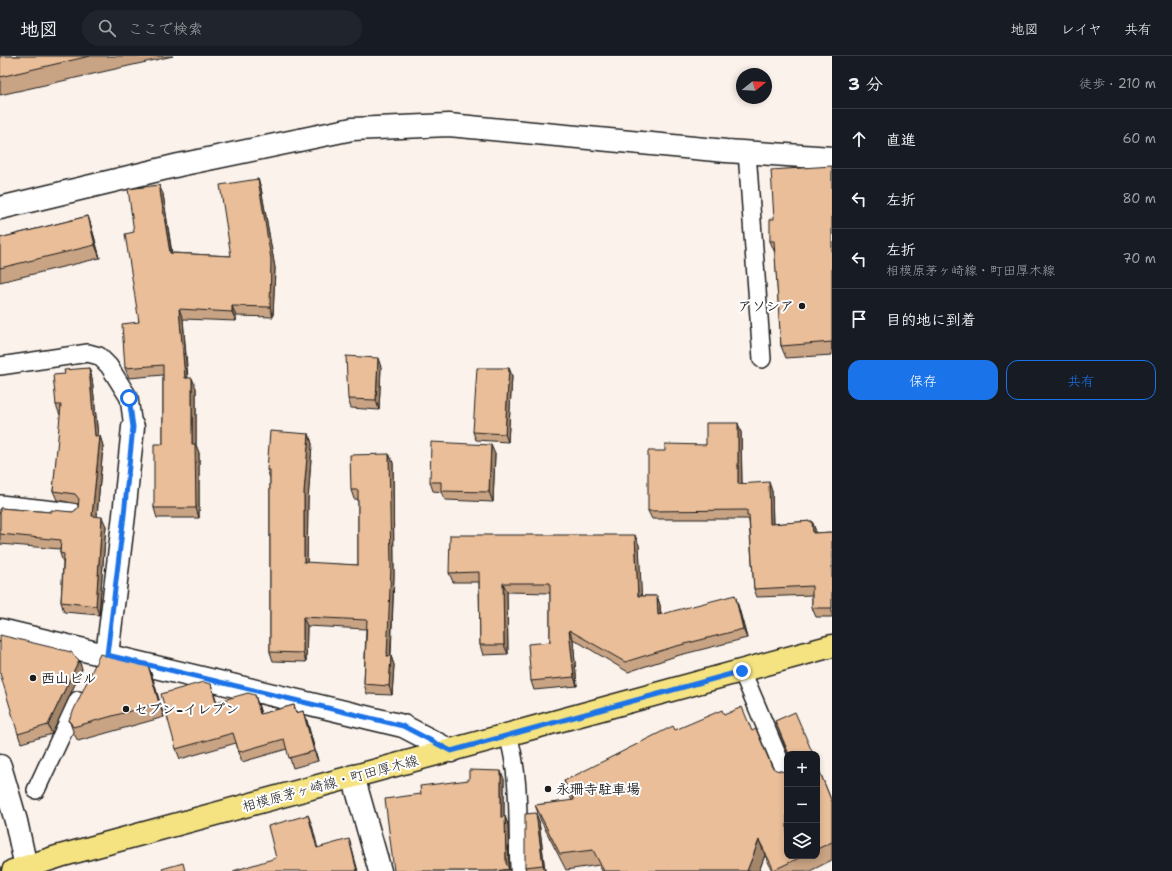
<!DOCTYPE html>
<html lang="ja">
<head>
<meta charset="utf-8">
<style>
	body { margin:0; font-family:"Shantell Sans","Klee One",sans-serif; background:#20242c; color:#f1f3f6 }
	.controls { position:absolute; right:12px; bottom:12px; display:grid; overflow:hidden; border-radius:8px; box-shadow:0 2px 6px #0003 }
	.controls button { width:36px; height:36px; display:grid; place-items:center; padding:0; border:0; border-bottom:1px solid #363941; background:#171b24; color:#f1f3f6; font:20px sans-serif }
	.compass { position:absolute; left:736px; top:12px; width:36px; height:36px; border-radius:50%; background:#171b24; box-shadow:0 2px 6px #0003; rotate:72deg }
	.stop { position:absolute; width:12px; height:12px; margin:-9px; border:3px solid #1a73e8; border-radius:50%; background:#fff }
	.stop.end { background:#1a73e8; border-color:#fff; box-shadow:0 1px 4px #0008 }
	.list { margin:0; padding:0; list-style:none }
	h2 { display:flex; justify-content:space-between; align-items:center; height:52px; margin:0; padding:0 16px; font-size:17px }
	h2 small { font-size:13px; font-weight:400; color:#9ea1a6 }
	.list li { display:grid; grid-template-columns:26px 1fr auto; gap:12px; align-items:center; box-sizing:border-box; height:60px; padding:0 16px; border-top:1px solid #363941 }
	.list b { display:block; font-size:15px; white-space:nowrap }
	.list p { margin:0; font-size:13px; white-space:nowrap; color:#9ea1a6 }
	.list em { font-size:13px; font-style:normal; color:#9ea1a6 }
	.actions { display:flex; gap:8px; padding:12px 16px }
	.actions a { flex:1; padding:9px 0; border:1px solid #1a73e8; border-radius:12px; text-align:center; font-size:14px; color:#1a73e8 }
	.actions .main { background:#1a73e8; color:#fff }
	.icon { flex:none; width:22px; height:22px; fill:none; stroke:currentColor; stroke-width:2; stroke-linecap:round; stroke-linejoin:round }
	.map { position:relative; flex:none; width:832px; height:815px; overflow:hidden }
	header { display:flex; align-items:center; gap:24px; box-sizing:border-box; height:56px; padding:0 20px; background:#171b24; border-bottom:1px solid #363941 }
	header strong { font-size:19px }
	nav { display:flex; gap:22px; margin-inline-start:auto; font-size:14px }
	.search { width:280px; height:36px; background:#20242c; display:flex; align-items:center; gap:10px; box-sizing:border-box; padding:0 14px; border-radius:22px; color:#9ea1a6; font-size:15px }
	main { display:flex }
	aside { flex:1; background:#171b24 }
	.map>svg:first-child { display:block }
</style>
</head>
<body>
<header>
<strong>地図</strong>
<div class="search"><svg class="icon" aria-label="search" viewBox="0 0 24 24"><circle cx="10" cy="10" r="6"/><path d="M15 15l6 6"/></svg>ここで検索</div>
<nav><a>地図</a><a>レイヤ</a><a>共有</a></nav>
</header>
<main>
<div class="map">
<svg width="832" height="815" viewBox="0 0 832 815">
	<rect width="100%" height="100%" fill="#fbf2eb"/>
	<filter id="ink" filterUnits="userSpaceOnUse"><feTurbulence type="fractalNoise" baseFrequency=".025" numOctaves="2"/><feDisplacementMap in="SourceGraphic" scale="8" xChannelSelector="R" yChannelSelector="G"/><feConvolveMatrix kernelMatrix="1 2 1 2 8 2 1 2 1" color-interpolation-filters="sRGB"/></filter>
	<g filter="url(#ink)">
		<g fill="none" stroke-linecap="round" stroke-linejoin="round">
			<defs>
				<path id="lane" d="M747 96 762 303
					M0 310 88 297 99 300 109 310 129 342 133 371
					M0 448 73 456
					M742 615 787 722
					M508 679C521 723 517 769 519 815
					M36 734 78 644"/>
				<path id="street" d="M0 152 179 109 352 73 449 69 726 95 832 102
					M0 574 403 670 451 695
					M107 599 124 459 133 371
					M0 710 16 765 26 811
					M353 720 380 815"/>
				<path id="primary" d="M13 815 60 800C317 730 575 661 832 590"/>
			</defs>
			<use href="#lane" stroke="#1c1c1c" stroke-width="20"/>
			<use href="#street" stroke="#1c1c1c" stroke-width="25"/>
			<use href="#primary" stroke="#1c1c1c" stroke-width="25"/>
			<use href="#lane" stroke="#fff" stroke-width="17"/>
			<use href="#street" stroke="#fff" stroke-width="22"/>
			<use href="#primary" stroke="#f5e382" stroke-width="22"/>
		</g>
		<path fill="#c8a384" stroke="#1c1c1c" d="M0 0H173L0 39Z
			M832 110V299L786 302 781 290 775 197 770 185 774 163Z
			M258 123 261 132 275 212 273 261 236 260V265L183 263 188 322 196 332V389L199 397V462H157L154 452 163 388V319L129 322 125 312 139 266 134 176 163 138 172 197 231 200Z
			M88 160 92 173 100 202 0 226V182Z
			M381 311 379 354 351 352 348 343Z
			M89 312 92 322 98 380H100L103 390 97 460 106 470 99 559 64 556 61 546 63 507 60 497V493L0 488V452L51 456H73L78 452V448L57 444 53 435 61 359H60L56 349 65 318Z
			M509 312 512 320 508 386 476 384 473 376Z
			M741 376 742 427 772 435 773 468 812 465 815 473V477L832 476V561H816L812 552V539L757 541 754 533 749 465 748 463H652L648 455 665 395 706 389Z
			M309 378 312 388 308 445 307 507 358 509V443H354L351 434 389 398 393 407 394 520 391 600 394 609 392 639 367 638 364 628 366 573 307 570 306 606 273 605 270 596V422L267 414Z
			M495 398 493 446 445 444 441 436 433 435 430 426Z
			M639 489 641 540H657L660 549 661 558 738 549 747 582 676 600 628 616 573 583 577 630 534 634 531 625 550 586V537L507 536 508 598 483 599 480 589 479 526H453L449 517Z
			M79 604 82 613 52 678 21 687 18 678Z
			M148 609 153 623 164 661 78 685 74 678 69 664Z
			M211 628 217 646 258 648 261 658 294 649 297 657 303 655 307 665 318 705 293 712 287 693 242 706 236 687 180 703 176 693Z
			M775 665 813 698H788Z
			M675 674 787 800H817V709L832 746V804L810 815H772L765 799 759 815H602L599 809 566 814 541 765 535 749 572 745 564 725Z
			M504 723V761L505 760 508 769 510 815H394Z
			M539 765 545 815H526L525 811Z"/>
		<path fill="#a3856b" stroke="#1c1c1c" d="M258 123 261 132 275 212 273 261 270 251Z
			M159 129 163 138 173 207 170 197Z
			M88 160 92 173 100 202 95 189Z
			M232 250 236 260V265L232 256Z
			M179 253 183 263 188 332 185 322Z
			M378 302 381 311 379 354 376 344Z
			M89 312 92 322 99 390 95 380Z
			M509 312 512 320 508 386 505 378Z
			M192 322 196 332V389L199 397V462L196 452 192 388Z
			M738 367 741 376 742 436 738 428Z
			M309 378 312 388 308 445 307 516 304 506V436Z
			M100 380 103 390 96 470 92 460Z
			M491 389 495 398 493 446 489 436Z
			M389 398 393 407 394 520 390 609 387 600Z
			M769 426 772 435 773 477 770 468Z
			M102 461 106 470 99 559 96 550Z
			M812 465 815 473 816 486 813 477Z
			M635 479 639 489 642 549 638 540Z
			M503 527 507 536 508 598 504 589Z
			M735 539 738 549 747 582 743 573Z
			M657 540 660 549 661 568 658 559Z
			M303 561 307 570 306 606 303 597Z
			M569 574 573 583 577 630 574 621Z
			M391 600 394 609 392 639 389 630Z
			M79 604 82 613 52 678 48 669Z
			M148 609 153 623 164 661 159 647Z
			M255 639 258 648 264 668 260 658Z
			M303 655 307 665 318 705 314 695Z
			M501 715 504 723V770L501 761Z
			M536 757 539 765 545 815 543 809Z
			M308 759 312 769 320 801 317 792Z
			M505 760 508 769 509 814 506 807Z
			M349 783 352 793 358 815H357Z
			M759 784 765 799 759 815H747Z"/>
		<path fill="#e9be99" stroke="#1c1c1c" d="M0 0H90L0 21Z
			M832 110V294V286L781 290 774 185H770V163H774L771 114Z
			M258 123 271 203 270 251 232 250V256L179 253 185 322H192V388H195L196 452H154V388H163V309L125 312 122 268 139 266 125 178 134 176 128 133 159 129 170 197 231 200 220 129Z
			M88 160 95 189 0 212V182Z
			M346 300 378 302 376 344 348 343Z
			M89 312 95 380H100L92 460 102 461 96 550 61 546 64 498 60 497 61 484 0 478V452L51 456V454L73 456 78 452 79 443 75 438 53 435 61 349H56L53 319 65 318 64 314Z
			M477 312H509L505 378 473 376Z
			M706 367H738V428L769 426 770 468 812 465 813 477 832 476V552H812V530L754 533 749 460H747V454L648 455V395H665V388L706 389Z
			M270 375 309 378 304 436V506L358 509V434H351L350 399 389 398 391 510 387 600H391L389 630 364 628 367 564 303 561V597L270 596V414H267Z
			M431 386 491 389 489 436 441 435V426H430Z
			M450 479H635L638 540H657L658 559 735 539 743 573 673 591 625 606 569 574 574 621 531 625 528 588 550 586V527H503L504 589H480L479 516 449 517Z
			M0 579 71 596 79 604 48 669 18 678 0 617Z
			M100 598 148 609 159 647 73 671 69 664Z
			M203 626 211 628 216 646 248 637 255 639 260 658 294 649 296 657 303 655 314 695 289 702 284 683 239 696 233 677 176 693 161 638Z
			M742 651 752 675 756 673 772 711 776 714 785 716 787 714V800H803L774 814 759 784 747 815H604L593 794 560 798 535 749 574 744 564 725 673 670 675 674 722 654 724 659Z
			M795 656 813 698H789L775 665Z
			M817 709 832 746V786L817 793Z
			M469 714 501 715V761L505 760 506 807 509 813 495 815H394L385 743 421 738 420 730 469 724Z
			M536 757 543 809 525 811V758Z
			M308 759 317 792 349 783 357 815H233L276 802 268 770Z
			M183 807 185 815H163L162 813Z"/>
	</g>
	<g fill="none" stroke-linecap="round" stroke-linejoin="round" filter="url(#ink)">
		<path stroke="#1a73e8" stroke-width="5" d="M129 342 133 371 124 459 107 599 403 670 451 695 742 615"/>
	</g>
	<g fill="#1c1c1c" stroke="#fff" stroke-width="1.5">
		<circle cx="802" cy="250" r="4"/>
		<circle cx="33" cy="622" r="4"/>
		<circle cx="126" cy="653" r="4"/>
		<circle cx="548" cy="733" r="4"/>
	</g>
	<g text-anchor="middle" stroke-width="4" stroke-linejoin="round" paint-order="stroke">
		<g font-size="14" font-weight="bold" fill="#1c1c1c" stroke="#fff" text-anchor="start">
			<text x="794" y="255" text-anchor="end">アソシア</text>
			<text x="41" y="627">西山ビル</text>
			<text x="134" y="658">セブン-イレブン</text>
			<text x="556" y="738">永珊寺駐車場</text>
		</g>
		<g font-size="14" fill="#1c1c1c" stroke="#fff">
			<text transform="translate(330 727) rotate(-15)" y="5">相模原茅ヶ崎線・町田厚木線</text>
		</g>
	</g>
</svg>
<div class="controls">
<button>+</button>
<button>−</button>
<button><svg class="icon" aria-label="layers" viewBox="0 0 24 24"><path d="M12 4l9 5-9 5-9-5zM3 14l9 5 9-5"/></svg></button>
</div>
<svg class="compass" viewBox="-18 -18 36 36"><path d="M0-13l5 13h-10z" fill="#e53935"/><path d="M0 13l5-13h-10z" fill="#9ea1a6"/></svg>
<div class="stop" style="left:129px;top:342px"></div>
<div class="stop end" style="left:742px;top:615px"></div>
</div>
<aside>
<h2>3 分<small>徒歩 · 210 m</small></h2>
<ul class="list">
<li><svg class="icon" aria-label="ahead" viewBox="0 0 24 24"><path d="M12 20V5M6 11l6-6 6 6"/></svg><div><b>直進</b></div><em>60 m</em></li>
<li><svg class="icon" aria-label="left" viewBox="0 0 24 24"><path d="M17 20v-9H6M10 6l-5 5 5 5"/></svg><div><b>左折</b></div><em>80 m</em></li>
<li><svg class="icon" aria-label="left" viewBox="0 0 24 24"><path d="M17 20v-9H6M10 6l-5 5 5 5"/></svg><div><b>左折</b><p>相模原茅ヶ崎線・町田厚木線</p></div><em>70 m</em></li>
<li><svg class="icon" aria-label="arrive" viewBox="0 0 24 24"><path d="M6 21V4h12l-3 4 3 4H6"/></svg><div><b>目的地に到着</b></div></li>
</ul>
<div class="actions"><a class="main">保存</a><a>共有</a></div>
</aside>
</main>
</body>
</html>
